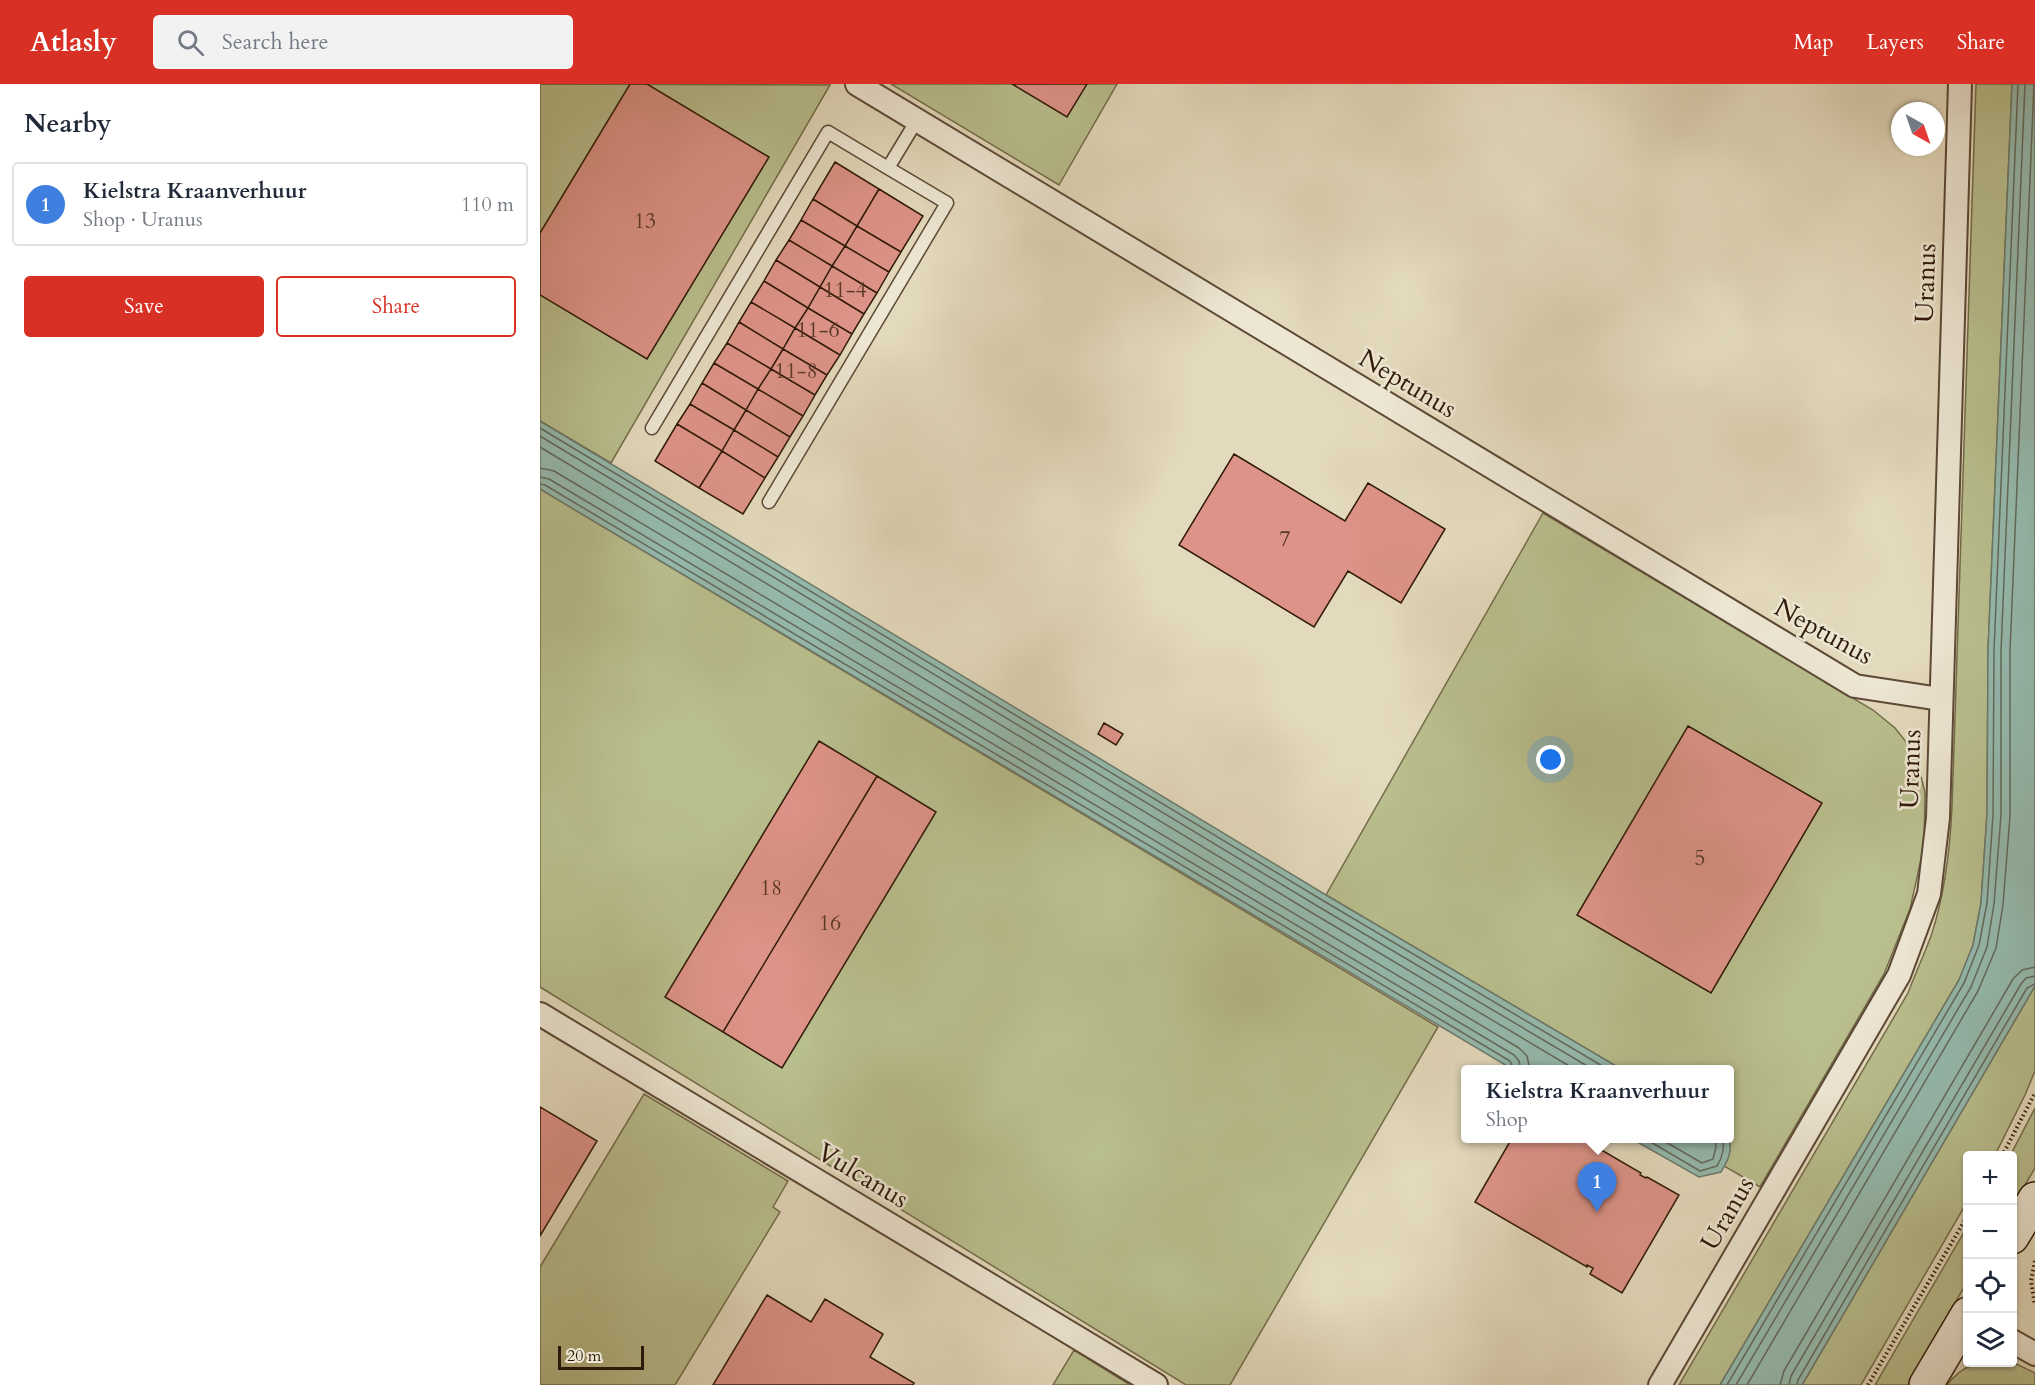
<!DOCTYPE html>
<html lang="en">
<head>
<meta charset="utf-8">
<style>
	body { margin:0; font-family:Cardo,serif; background:#f2f2f3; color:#1f2937 }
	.controls { position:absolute; right:18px; bottom:18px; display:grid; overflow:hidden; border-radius:6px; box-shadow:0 2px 4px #0004 }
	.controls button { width:54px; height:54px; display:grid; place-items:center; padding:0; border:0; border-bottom:2px solid #e0e1e3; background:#fff; color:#1f2937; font:30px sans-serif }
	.compass { position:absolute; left:1351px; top:18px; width:54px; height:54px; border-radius:50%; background:#fff; box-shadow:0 2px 4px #0004; rotate:140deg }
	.scale { position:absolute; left:18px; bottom:15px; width:86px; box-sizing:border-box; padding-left:6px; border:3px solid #2f1908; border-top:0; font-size:16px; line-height:21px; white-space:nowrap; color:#2f1908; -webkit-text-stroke:4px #ede6d3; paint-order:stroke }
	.you { position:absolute; left:1011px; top:676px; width:21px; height:21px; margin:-15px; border:4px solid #fff; border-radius:50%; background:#1a73e8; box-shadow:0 0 0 9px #1a73e833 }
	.badge { display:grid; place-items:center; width:39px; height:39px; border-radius:50%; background:#d93025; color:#fff; font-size:20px; font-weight:700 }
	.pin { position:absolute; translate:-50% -50px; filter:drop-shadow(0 2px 3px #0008) }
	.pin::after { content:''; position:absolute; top:32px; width:21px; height:18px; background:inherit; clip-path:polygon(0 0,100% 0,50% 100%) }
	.popup { position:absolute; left:921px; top:981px; width:273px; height:78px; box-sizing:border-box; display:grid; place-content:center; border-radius:6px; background:#fff; filter:drop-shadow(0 2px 4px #0005); font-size:20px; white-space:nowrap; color:#747a83 }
	.popup b { font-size:22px; color:#1f2937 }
	.popup::after { content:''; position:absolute; left:50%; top:100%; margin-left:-12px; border:12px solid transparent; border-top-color:#fff }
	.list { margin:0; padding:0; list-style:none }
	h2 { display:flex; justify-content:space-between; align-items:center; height:78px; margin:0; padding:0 24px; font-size:26px }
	h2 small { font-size:20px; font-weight:400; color:#747a83 }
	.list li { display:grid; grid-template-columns:39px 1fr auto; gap:18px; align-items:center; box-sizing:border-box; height:84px; margin:0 12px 12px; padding:0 12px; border:2px solid #e0e1e3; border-radius:6px }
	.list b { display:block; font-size:22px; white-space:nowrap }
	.list p { margin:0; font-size:20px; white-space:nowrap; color:#747a83 }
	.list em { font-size:20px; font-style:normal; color:#747a83 }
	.actions { display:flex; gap:12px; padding:18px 24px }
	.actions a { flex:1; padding:14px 0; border:2px solid #d93025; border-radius:6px; text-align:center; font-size:21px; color:#d93025 }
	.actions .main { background:#d93025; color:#fff }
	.icon { flex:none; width:33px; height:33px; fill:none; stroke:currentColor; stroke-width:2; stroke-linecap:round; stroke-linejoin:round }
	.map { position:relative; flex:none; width:1495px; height:1301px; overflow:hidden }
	header { display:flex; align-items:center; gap:36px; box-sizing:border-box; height:84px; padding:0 30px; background:#d93025; color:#fff }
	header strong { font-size:28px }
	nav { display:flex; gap:33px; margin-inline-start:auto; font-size:21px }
	.search { width:420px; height:54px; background:#f2f2f3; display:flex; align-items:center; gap:15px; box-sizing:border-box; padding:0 21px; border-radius:6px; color:#747a83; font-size:22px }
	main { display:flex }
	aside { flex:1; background:#fff }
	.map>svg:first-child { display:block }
</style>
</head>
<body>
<header>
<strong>Atlasly</strong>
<div class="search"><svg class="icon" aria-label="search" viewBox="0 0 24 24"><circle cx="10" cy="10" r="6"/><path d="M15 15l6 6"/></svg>Search here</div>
<nav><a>Map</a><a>Layers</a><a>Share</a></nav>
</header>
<main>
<aside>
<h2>Nearby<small></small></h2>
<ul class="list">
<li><span class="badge" style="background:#3f7fe0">1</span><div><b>Kielstra Kraanverhuur</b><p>Shop · Uranus</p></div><em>110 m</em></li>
</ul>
<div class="actions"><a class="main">Save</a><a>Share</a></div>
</aside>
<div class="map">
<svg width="1495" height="1301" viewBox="0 0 1495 1301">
	<rect width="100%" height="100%" fill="#e3d9bc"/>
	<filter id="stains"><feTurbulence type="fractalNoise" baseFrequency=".00333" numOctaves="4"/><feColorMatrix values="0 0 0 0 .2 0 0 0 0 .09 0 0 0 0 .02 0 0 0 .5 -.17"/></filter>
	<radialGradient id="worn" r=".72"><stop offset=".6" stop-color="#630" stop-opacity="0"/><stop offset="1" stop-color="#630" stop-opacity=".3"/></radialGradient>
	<path fill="#b9be8d" stroke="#746c4a" stroke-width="1.5" d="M0 0 290 1 71 379 0 337Z
		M351 0H577L519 101Z
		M1436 0H1472L1448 567 1447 730 1441 819 1433 861 1419 896 1180 1301H1139L1368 909C1375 890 1384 871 1391 852 1405 810 1410 767 1412 723Z
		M0 405 898 943 690 1301H646L0 903Z
		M1003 429 1333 626 1355 644 1375 669 1385 708 1384 762 1370 825 1344 890 1220 1103 1184 1082C1189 1073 1193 1063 1188 1055L1189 986 1081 985 786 811Z
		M1495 902V987L1485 1011 1455 1071 1428 1072 1427 1118 1321 1301H1262Z
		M104 1010 248 1097 233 1123 240 1128 135 1301H0V1183Z
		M1495 1024V1084L1473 1121 1472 1072H1470Z
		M1427 1143V1198L1368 1301H1335Z
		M534 1266 590 1301H513Z
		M1472 1278 1495 1289V1301H1407C1429 1273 1444 1281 1472 1278Z"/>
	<path fill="#95baae" stroke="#6c7a6c" stroke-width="1.5" d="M1472 0H1495V902L1262 1301H1180L1419 896 1433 861 1441 819 1447 730 1448 567Z
		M0 337 786 811 1081 985H972L0 405Z
		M1092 1055H1188C1194 1065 1187 1078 1181 1088L1159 1093Z"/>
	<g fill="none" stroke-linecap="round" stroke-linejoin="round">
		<path stroke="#626a5b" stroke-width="1.5" d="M0 344 782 816 1069 986
			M0 352 779 823 1054 986
			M0 363 774 830 1036 986
			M0 384 14 387 979 964 987 972 990 986
			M0 393 9 395 974 971 979 977 981 986
			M0 400 5 401 970 977 974 986
			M1104 1054 1160 1087 1177 1082C1183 1072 1184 1065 1183 1054
			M1119 1054 1162 1079 1173 1075 1176 1063 1175 1054
			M1187 1301 1424 899 1439 861 1447 819 1453 731 1454 567 1478 0
			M1196 1301 1431 903 1447 863 1454 820 1461 731V567L1485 0
			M1207 1301 1438 907 1456 864 1463 821 1470 732V567L1494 0
			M1240 1301 1244 1287 1473 895 1482 886 1495 883
			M1249 1301 1251 1292 1481 900 1486 894 1495 892
			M1257 1301 1258 1296 1487 904 1495 900"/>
	</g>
	<path fill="#dd9387" stroke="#2f1908" stroke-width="1.5" d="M90 0H107L229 73 107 275 0 211V149Z
		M472 0H547L527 33Z
		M295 78 339 105 317 142 273 115Z
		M339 105 383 132 361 168 317 142Z
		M273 115 317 142 305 162 261 136Z
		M261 136 305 162 292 182 249 156Z
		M317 142 361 168 349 188 305 162Z
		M249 156 292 182 280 203 236 176Z
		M305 162 349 188 337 209 292 182Z
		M236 176 280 203 268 224 224 197Z
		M292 182 337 209 324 230 280 203Z
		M224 197 268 224 255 244 211 218Z
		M280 203 324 230 312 250 268 224Z
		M211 218 255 244 243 265 199 238Z
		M268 224 312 250 300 271 255 244Z
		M199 238 243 265 231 285 187 259Z
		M255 244 300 271 287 291 243 265Z
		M187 259 231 285 218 305 174 279Z
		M243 265 287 291 275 311 231 285Z
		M174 279 218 305 206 326 162 299Z
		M231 285 275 311 263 332 218 305Z
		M162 299 206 326 194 346 150 320Z
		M218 305 263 332 250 353 206 326Z
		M150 320 194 346 182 367 137 340Z
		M206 326 250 353 238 373 194 346Z
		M137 340 182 367 159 404 115 377Z
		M194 346 238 373 225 394 182 367Z
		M182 367 225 394 203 430 159 404Z
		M694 370 805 437 828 399 905 445 861 519 808 487 774 543 639 461Z
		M564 639 583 650 576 661 558 650Z
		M1148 642 1282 719 1171 909 1037 831Z
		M279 657 337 692 183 948 125 913Z
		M337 692 396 728 242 984 183 948Z
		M0 1023 57 1057 0 1152Z
		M972 1054H1041L1101 1089 1100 1091 1106 1094 1107 1093 1139 1111 1082 1209 1050 1190 1053 1184 1047 1181V1183L935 1118Z
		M227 1211 271 1238 285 1215 343 1250 330 1273 374 1299 373 1301H173Z"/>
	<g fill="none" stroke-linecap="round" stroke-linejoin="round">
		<defs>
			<path id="service" d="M112 344 288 48 348 84
				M229 418 407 119 348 84 377 36"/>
			<path id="minor" d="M317 0 1315 602 1400 615
				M0 930 616 1301
				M1472 1257 1495 1270
				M1120 1301 1359 891 1389 810 1398 734 1420 0"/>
			<path id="secondary" d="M1472 1153 1495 1115
				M1386 1301 1428 1230"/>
		</defs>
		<use href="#service" stroke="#5c4935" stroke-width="15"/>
		<use href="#minor" stroke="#5c4935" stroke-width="26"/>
		<use href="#secondary" stroke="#2f1908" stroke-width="36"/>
		<path stroke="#2f1908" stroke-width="4" stroke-dasharray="1.5 3" stroke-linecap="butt" d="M1462 1072 1495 1009
			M1495 1177 1491 1197 1495 1221
			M1328 1301 1428 1131"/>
		<use href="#service" stroke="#ede6d3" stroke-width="12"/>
		<use href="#minor" stroke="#ede6d3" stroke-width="22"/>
		<use href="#secondary" stroke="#ede6d3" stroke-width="33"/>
	</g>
	<g text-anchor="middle" stroke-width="5" stroke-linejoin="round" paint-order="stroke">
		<g font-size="22" fill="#5a3828">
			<text x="105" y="144">13</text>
			<text x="305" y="213">11-4</text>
			<text x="278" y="253">11-6</text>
			<text x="256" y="294">11-8</text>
			<text x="745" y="462">7</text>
			<text x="1160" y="781">5</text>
			<text x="231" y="811">18</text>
			<text x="290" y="846">16</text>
		</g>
		<g font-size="26" fill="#2f1908" stroke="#ede6d3">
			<text transform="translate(1385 199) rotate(-88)" y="9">Uranus</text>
			<text transform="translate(868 299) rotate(31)" y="9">Neptunus</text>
			<text transform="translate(1284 547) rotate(29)" y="9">Neptunus</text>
			<text transform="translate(1370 685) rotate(-88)" y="9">Uranus</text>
			<text transform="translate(323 1091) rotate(31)" y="9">Vulcanus</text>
			<text transform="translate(1187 1129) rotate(-60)" y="9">Uranus</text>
		</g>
	</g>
	<rect width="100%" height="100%" filter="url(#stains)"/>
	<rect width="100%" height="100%" fill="url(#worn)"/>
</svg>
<div class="controls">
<button>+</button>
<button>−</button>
<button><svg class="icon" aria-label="locate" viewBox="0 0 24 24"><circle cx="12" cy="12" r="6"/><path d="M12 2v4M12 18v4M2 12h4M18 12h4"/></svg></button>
<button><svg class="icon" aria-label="layers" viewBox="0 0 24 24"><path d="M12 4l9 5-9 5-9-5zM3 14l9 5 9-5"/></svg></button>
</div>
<svg class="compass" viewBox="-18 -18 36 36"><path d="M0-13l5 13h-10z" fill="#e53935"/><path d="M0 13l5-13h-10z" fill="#747a83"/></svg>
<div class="scale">20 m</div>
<div class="you"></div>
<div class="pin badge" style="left:1057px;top:1128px;background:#3f7fe0">1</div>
<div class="popup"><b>Kielstra Kraanverhuur</b>Shop</div>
</div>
</main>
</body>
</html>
